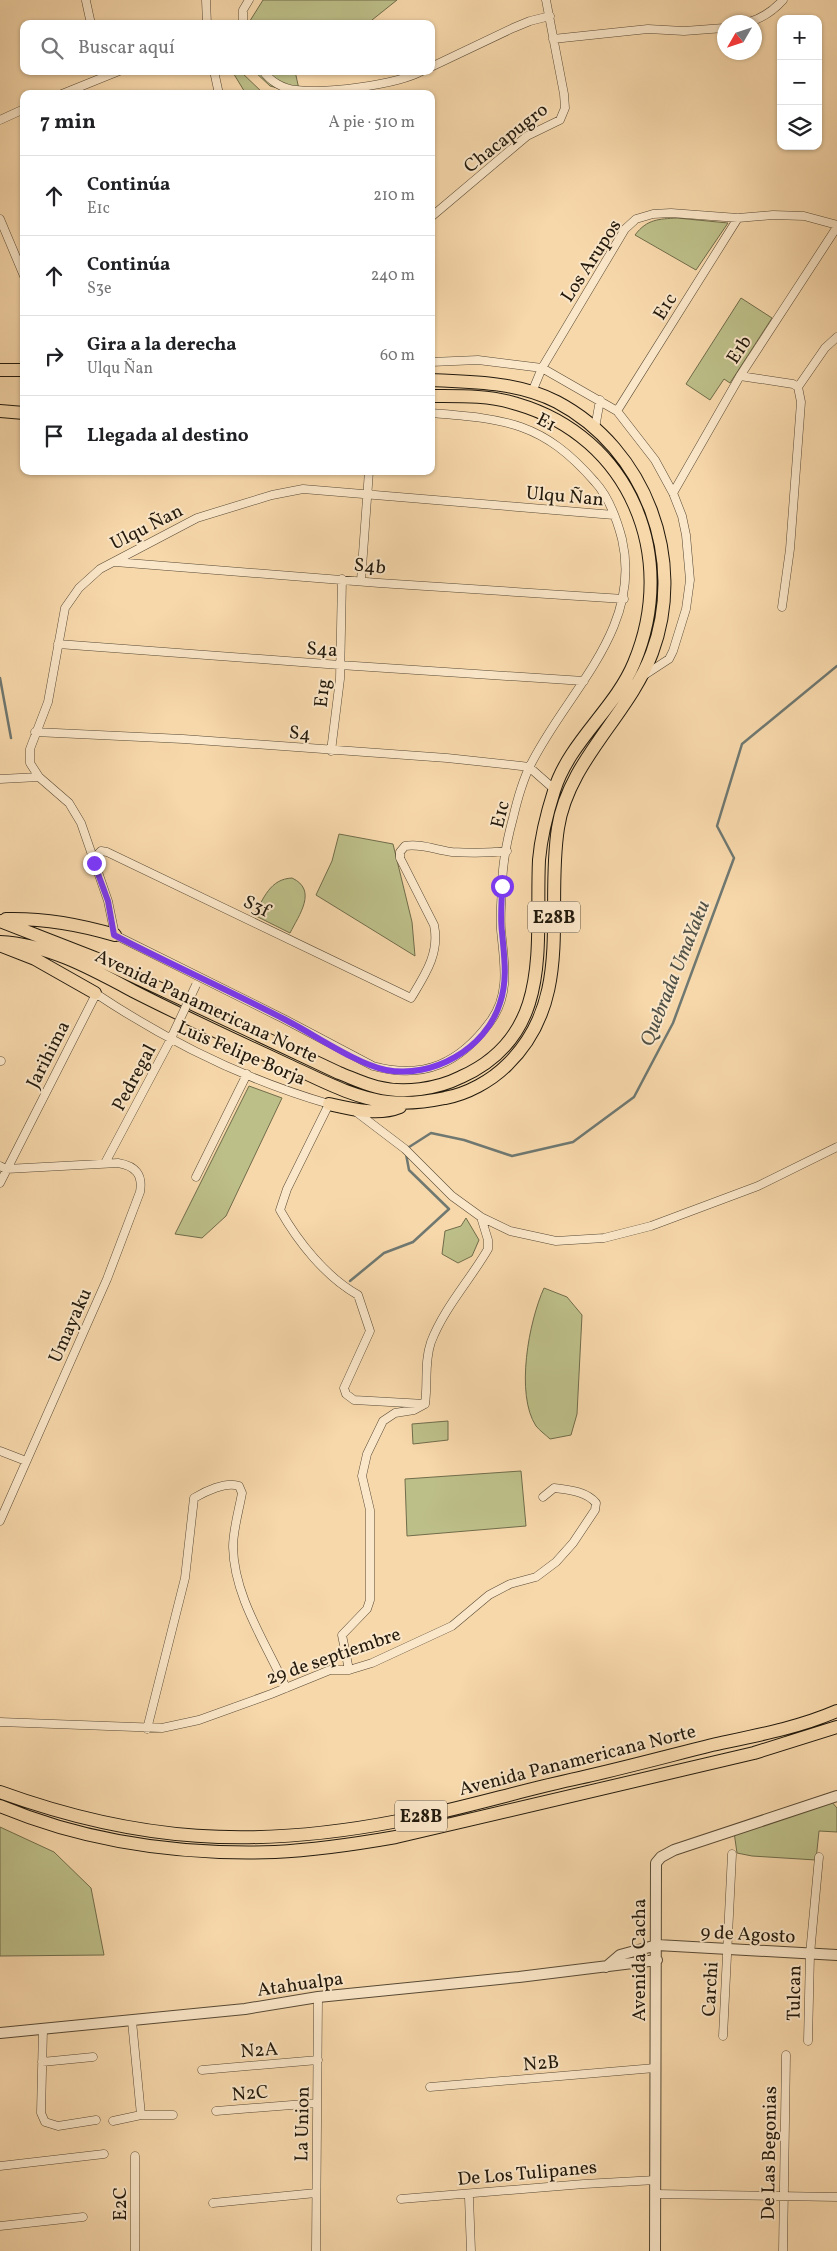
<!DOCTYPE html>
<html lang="es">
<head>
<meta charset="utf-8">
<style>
	body { margin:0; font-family:Vollkorn,serif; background:#f2f2f2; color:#202124 }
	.controls { position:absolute; right:15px; top:15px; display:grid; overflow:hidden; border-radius:10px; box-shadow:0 1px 4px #0004 }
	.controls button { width:45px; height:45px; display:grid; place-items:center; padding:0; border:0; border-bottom:1px solid #e0e0e0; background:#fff; color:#202124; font:25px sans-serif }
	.compass { position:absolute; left:717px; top:15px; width:45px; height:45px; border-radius:50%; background:#fff; box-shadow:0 1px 4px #0004; rotate:231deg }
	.stop { position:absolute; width:15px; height:15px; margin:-11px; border:4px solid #7c3aed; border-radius:50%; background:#fff }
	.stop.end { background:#7c3aed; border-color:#fff; box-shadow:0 1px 5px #0008 }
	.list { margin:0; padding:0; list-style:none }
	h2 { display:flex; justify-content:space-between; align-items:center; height:65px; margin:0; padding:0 20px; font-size:21px }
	h2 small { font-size:16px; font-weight:400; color:#757577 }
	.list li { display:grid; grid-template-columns:32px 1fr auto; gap:15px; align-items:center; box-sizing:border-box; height:80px; padding:0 20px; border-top:1px solid #e0e0e0 }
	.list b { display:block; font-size:19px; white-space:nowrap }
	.list p { margin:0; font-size:16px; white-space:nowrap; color:#757577 }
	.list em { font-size:16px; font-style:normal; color:#757577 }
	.icon { flex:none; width:28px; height:28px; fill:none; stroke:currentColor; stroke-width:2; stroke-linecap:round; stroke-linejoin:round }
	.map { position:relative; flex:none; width:837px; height:2251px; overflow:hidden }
	.search { position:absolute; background:#fff; box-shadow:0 1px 4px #0004; left:20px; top:20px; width:415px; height:55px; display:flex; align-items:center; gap:12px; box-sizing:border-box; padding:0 18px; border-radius:10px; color:#757577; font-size:19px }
	.panel { position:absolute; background:#fff; box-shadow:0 1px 4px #0004; left:20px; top:90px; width:415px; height:385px; border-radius:10px }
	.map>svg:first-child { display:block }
</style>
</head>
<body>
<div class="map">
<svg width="837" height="2251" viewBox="0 0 837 2251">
	<rect width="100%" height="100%" fill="#f7d8ab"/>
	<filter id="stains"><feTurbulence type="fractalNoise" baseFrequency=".004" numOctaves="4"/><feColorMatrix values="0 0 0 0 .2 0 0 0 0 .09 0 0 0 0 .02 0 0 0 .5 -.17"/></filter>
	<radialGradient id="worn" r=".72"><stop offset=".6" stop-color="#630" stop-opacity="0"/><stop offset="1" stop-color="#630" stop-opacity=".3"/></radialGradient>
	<path fill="#bdbf89" stroke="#706c4a" d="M263 0H397L372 20V24H248Z
		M232 71H240L264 94H246Z
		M254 71H295L300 94 270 86Z
		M677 218 728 223 696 270 635 235C647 219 659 219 677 218Z
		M741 298 772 318 730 383 724 379 710 400 686 384Z
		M339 834 393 844 412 922 415 956 316 895 332 861Z
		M292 878C318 890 299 915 290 933L254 915C264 898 270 879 292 878Z
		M249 1086 282 1098 226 1216 202 1238 175 1234Z
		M466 1218 479 1240 472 1256 458 1263 442 1254 445 1231 461 1226Z
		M544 1288 567 1297 582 1315 577 1414 571 1435 550 1439C546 1435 540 1431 536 1426 515 1394 529 1321 544 1288Z
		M448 1421V1440L413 1444 412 1424Z
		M521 1471 526 1526 407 1536 405 1479Z
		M830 1800 837 1808V1832L819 1831 816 1860 752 1856 737 1853 734 1832Z
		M0 1827 54 1852 91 1888 104 1955 0 1956Z"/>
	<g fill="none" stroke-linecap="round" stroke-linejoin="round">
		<path stroke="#6f7871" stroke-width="2.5" d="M0 678 11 738
			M406 1149 431 1133 464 1140 512 1156 573 1142 634 1097 673 1023 734 858 717 826 742 744 837 666
			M350 1281 384 1253 413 1242 449 1209 409 1170 406 1154"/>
		<defs>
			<path id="minor" d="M206 0 207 24
				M86 1 91 24
				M749 22C763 18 773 11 783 0
				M243 24V10L249 0
				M553 39 648 29 684 31 724 28
				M431 67 513 28 530 21 550 16
				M214 71 219 94
				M263 71C270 81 283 89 296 90 325 94 396 85 422 71
				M62 94 119 71
				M0 120 24 109
				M431 217 527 136 560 120 565 108 564 94 546 0
				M0 219 24 276
				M431 362 478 360 542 368 617 411 655 460 673 493 682 516 686 535 690 580 686 609 673 651 669 659 643 676
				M740 376 793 384 798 387
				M532 392 542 368 625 229 636 219 653 214 671 213 738 218 773 215 804 216 837 225
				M617 411 738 218
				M431 413C506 419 543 422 595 482 609 497 617 520 622 539 643 630 566 692 530 766 522 782 517 801 513 818 507 840 502 866 502 889 501 903 500 917 501 930 504 962 511 994 490 1022 460 1063 424 1080 373 1066L284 1019 115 935 108 901 81 823 69 803 39 777 30 763V749L48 702 65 608 79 588 100 569 197 518 272 495 303 489 614 515
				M595 428 600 400
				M673 493 740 376 837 227
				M115 562 379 583 624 599
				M361 581 369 471
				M782 607 790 549 801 402 798 387 825 348 837 337
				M58 644 340 665 584 681
				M35 732 183 739 447 758 521 766 529 767 554 789
				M331 751 340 679 342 579
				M0 779 39 777
				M94 863 97 855 101 851 107 852 411 998C425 975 440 953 434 925L400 858V852L405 846C420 843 436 850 452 852 470 853 489 853 507 851
				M95 993C167 1041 246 1080 329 1104L287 1189 280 1210C298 1242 326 1277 358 1295L370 1331 344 1388 346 1394 354 1400 425 1404
				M0 1061H1
				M355 1111 405 1149 452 1196 481 1217 510 1231 556 1241 604 1238 651 1226 758 1186 837 1147
				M105 1163 172 1037
				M0 1166 6 1169 118 1163C136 1166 143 1175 140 1192L107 1279 0 1521
				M196 1177 247 1074
				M0 1183 96 994
				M0 1451 26 1461
				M349 1670 342 1635 367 1609 370 1600V1510L362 1476 367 1454 383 1421 395 1413 414 1410 425 1404C428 1383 424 1362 431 1342 444 1308 470 1280 488 1249V1240L481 1217
				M0 1722 162 1728 199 1720 271 1694 330 1670H349L372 1663 452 1626 489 1595 510 1584 536 1577 556 1562 573 1543 595 1510 596 1503C586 1491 569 1490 554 1488L543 1497
				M147 1729 185 1578 194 1498C204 1492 226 1481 239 1486L242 1493C239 1510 233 1530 233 1547 234 1597 266 1643 286 1688
				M132 2021 141 2115
				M43 2029 41 2113 45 2122 58 2126 96 2120
				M723 2036 732 1854
				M808 2041 810 1954 819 1857
				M42 2062 93 2057
				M202 2070 318 2060
				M430 2087 655 2068
				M216 2111 317 2103
				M113 2121 141 2115H173
				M135 2156V2251
				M0 2166 104 2154
				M655 2194 837 2197
				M469 2197 471 2251
				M401 2199 584 2184 656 2180
				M213 2203 316 2193
				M0 2226 83 2217
				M316 2251 318 1997
				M783 2251 786 2055"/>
			<path id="tertiary" d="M606 1967 620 1955 657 1945 837 1955
				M0 2033 245 2009 318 1997 519 1977 657 1960
				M655 2251 656 1863 661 1857 674 1850 837 1796"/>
			<path id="trunk" d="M0 370H24
				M0 411 24 413
				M6 919C44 918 78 924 115 935
				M0 921 95 958 339 1073C352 1078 364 1084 377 1087 404 1094 437 1089 461 1077 555 1035 535 943 539 860 541 837 547 813 554 791 569 742 615 709 634 663 679 556 630 437 517 404 489 395 459 396 431 396
				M0 942C47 944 92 969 133 991 184 1017 236 1041 288 1065 319 1079 353 1098 388 1102 406 1104 426 1102 445 1098 467 1094 491 1081 507 1065 575 999 545 911 558 828 568 761 629 715 652 653 687 560 646 449 557 402 518 382 474 382 431 380
				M2 946 35 959 95 993
				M329 1104C351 1109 378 1116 400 1107
				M0 1792C138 1842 254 1849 398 1821 459 1810 518 1791 579 1778 624 1768 668 1756 712 1745 754 1736 798 1728 837 1711
				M0 1806C86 1842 182 1855 275 1852 316 1850 356 1844 396 1837L754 1753 837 1727"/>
		</defs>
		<use href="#minor" stroke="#574934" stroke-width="9"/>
		<use href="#tertiary" stroke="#574934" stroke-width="12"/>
		<use href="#trunk" stroke="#22190c" stroke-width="14"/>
		<use href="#minor" stroke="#fae6c8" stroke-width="8"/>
		<use href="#tertiary" stroke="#fae6c8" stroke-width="10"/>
		<use href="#trunk" stroke="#f7d8ab" stroke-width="12"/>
		<defs>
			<path id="minor-bridge" d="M173 1034 196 985"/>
		</defs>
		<use href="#minor-bridge" stroke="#574934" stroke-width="9" stroke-linecap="butt"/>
		<use href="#minor-bridge" stroke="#fae6c8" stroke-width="8"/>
	</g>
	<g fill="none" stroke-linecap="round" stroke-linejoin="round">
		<path stroke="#7c3aed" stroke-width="6" d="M94 863 108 901 114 935C170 964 228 990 284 1019 312 1033 356 1064 386 1070 432 1079 486 1049 500 1003 508 979 504 956 502 932 500 917 502 901 502 886"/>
	</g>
	<g text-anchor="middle" stroke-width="4" stroke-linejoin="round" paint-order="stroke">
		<g fill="#fae6c8" stroke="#635644" stroke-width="1">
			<rect x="528" y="901.5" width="52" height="31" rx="4"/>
			<rect x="395" y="1800.5" width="52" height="31" rx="4"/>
		</g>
		<g font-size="18" font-weight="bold" fill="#22190c">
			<text x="554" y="923">E28B</text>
			<text x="421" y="1822">E28B</text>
		</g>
		<g font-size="19" fill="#22190c" stroke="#fae6c8">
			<text transform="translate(505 137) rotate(-38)" y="7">Chacapugro</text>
			<text transform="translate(590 260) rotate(-57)" y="7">Los Arupos</text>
			<text transform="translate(664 306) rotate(-58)" y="7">E1c</text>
			<text transform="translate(738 349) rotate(-57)" y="7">E1b</text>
			<text transform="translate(547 421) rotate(27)" y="7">E1</text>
			<text transform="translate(565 495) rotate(5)" y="7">Ulqu Ñan</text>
			<text transform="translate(146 526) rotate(-27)" y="7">Ulqu Ñan</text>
			<text transform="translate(370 565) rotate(6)" y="7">S4b</text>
			<text transform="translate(322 648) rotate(4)" y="7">S4a</text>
			<text transform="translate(321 693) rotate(-84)" y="7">E1g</text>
			<text transform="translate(300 732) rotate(5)" y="7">S4</text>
			<text transform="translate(499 814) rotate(-76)" y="7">E1c</text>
			<text transform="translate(257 905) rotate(26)" y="7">S3f</text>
			<text transform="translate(207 1005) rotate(25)" y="7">Avenida Panamericana Norte</text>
			<text transform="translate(242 1052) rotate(23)" y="7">Luis Felipe Borja</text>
			<text transform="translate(47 1054) rotate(-63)" y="7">Jarihima</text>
			<text transform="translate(133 1077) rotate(-62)" y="7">Pedregal</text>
			<text transform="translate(69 1325) rotate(-66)" y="7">Umayaku</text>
			<text transform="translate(333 1655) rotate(-19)" y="7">29 de septiembre</text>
			<text transform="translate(577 1759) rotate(-14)" y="7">Avenida Panamericana Norte</text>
			<text transform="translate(748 1933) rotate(3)" y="7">9 de Agosto</text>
			<text transform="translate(638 1960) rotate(-90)" y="7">Avenida Cacha</text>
			<text transform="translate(300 1983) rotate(-8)" y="7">Atahualpa</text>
			<text transform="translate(709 1989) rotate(-87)" y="7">Carchi</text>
			<text transform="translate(793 1993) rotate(-89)" y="7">Tulcan</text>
			<text transform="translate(259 2049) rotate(-4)" y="7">N2A</text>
			<text transform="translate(541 2062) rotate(-5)" y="7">N2B</text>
			<text transform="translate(250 2092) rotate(-5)" y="7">N2C</text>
			<text transform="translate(301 2124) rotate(-89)" y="7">La Union</text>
			<text transform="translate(768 2153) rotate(-89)" y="7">De Las Begonias</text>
			<text transform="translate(527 2172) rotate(-5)" y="7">De Los Tulipanes</text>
			<text transform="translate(119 2204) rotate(-90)" y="7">E2C</text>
		</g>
		<g font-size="20" font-style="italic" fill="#4f5047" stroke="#fae6c8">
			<text transform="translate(674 973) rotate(-68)" y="7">Quebrada UmaYaku</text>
		</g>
	</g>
	<rect width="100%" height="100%" filter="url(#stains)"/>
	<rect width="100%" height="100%" fill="url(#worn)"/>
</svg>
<div class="controls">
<button>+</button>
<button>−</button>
<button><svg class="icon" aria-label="layers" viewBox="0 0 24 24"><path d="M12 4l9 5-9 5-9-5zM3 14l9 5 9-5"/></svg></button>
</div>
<svg class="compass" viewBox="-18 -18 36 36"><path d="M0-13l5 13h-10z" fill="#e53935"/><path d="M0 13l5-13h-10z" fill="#757577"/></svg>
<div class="stop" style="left:502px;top:886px"></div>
<div class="stop end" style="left:94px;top:863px"></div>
<div class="search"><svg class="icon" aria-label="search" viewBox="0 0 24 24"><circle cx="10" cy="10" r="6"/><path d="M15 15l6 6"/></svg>Buscar aquí</div>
<section class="panel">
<h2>7 min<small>A pie · 510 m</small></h2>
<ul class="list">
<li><svg class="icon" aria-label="ahead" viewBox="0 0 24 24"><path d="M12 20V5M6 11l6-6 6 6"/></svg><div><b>Continúa</b><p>E1c</p></div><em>210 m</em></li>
<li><svg class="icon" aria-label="ahead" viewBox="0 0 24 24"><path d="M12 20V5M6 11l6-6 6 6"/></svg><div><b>Continúa</b><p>S3e</p></div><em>240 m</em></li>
<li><svg class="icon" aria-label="right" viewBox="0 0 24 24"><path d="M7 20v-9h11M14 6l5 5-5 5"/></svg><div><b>Gira a la derecha</b><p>Ulqu Ñan</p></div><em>60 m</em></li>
<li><svg class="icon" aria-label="arrive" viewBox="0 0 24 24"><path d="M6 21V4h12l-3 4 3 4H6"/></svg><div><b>Llegada al destino</b></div></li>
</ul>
</section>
</div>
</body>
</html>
